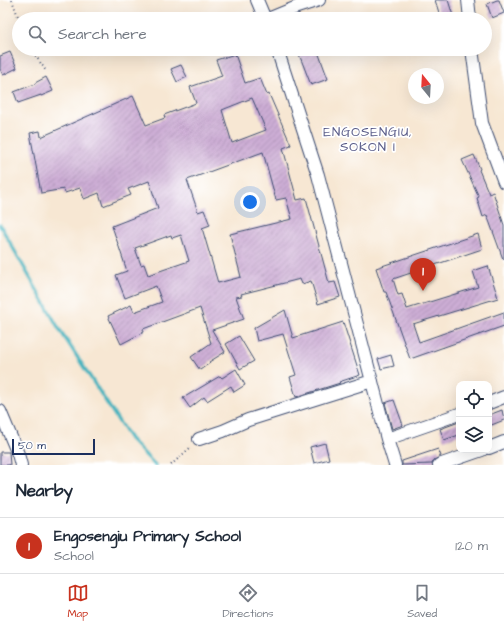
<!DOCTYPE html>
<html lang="en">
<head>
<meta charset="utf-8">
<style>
	body { margin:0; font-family:"Architects Daughter",sans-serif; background:#f6f6f7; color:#1f2937 }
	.controls { position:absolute; right:12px; bottom:12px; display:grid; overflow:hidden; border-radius:8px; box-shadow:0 4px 16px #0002 }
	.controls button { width:36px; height:36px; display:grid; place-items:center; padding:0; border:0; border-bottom:1px solid #e0e1e3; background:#fff; color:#1f2937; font:20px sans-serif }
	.compass { position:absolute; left:408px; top:68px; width:36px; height:36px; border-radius:50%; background:#fff; box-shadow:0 4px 16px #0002; rotate:342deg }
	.scale { position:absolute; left:12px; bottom:10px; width:83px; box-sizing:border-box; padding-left:4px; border:2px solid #1b2f5e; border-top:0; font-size:11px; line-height:14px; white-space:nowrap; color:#1b2f5e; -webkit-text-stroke:3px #fff; paint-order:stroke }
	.you { position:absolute; left:250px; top:202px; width:14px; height:14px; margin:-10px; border:3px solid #fff; border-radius:50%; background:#1a73e8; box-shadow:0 0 0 6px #1a73e833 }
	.badge { display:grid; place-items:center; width:26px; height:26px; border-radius:50%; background:#c8321e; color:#fff; font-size:13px; font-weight:700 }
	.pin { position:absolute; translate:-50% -33px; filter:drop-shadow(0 1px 2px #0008) }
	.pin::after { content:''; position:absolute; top:21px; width:14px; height:12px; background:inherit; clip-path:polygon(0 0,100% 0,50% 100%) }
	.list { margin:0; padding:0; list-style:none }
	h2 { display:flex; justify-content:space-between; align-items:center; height:52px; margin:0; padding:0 16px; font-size:17px }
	h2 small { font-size:13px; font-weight:400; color:#747a83 }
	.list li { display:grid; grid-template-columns:26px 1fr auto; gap:12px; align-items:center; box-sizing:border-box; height:56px; padding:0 16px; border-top:1px solid #e0e1e3 }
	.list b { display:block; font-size:15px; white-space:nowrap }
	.list p { margin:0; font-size:13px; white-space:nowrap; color:#747a83 }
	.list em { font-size:13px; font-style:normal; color:#747a83 }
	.icon { flex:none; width:22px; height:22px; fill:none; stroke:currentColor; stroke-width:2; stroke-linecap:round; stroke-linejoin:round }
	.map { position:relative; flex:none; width:504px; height:465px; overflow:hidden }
	.search { position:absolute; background:#fff; box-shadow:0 4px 16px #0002; left:12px; right:12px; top:12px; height:44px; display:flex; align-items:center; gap:10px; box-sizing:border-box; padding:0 14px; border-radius:22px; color:#747a83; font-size:15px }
	.sheet { height:108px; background:#fff }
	nav { display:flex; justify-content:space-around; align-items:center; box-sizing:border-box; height:56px; border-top:1px solid #e0e1e3; background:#fff; font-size:11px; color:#747a83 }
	nav a { display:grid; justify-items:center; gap:2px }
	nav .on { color:#c8321e }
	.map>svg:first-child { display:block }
</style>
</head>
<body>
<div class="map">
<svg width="504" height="465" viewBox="0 0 504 465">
	<defs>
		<pattern id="building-hatch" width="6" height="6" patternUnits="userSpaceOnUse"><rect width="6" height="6" fill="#cdadd5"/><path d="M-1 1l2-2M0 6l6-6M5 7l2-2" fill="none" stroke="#a68db0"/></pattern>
	</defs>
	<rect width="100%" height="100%" fill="#fff"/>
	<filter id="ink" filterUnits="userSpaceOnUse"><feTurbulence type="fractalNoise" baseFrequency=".025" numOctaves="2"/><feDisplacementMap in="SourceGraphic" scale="8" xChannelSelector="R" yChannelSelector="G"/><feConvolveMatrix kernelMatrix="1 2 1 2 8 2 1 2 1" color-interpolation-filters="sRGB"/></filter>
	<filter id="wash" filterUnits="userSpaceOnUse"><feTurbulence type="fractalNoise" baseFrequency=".012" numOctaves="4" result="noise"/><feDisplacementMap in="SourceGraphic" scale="16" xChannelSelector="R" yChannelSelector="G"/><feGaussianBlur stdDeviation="0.9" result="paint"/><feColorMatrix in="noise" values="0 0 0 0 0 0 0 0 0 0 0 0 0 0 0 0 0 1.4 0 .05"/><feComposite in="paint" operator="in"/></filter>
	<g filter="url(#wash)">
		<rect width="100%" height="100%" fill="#f7e7d3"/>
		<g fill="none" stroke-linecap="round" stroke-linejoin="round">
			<path stroke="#46b4bf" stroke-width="3.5" d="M0 225 58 327 130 439 155 465"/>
		</g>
		<g id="blocks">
			<path fill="url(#building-hatch)" fill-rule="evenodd" d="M435 0H448L454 19H441Z
				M497 0H499L504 13 492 18 487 4Z
				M297 49H317L328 79 311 85Z
				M10 52 17 68 3 75 0 69V56Z
				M235 54 245 83 260 78 267 95 269 94 291 145 283 148 297 200 306 198 329 283 335 282 340 297 318 304 311 281 302 284 300 279 241 294 242 296 236 297 244 319 212 330 225 352 209 362 210 363 200 370 191 357 211 343 200 308 143 329 144 332 121 344 108 316 131 305 134 312 162 302 156 286 125 298 116 275 127 271 112 226 158 208 149 181 128 189 131 195 103 206 99 193 84 199 80 188 65 193 64 189 41 193 30 133 40 131 41 137 133 96 146 125 165 118 164 115 196 103 190 87 222 76 216 60ZM252 98 266 130 232 143 222 110ZM263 152 276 200 286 198 292 219 230 234 241 277 218 283 202 228 210 225 204 210 198 212 187 180ZM171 235 172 238 181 235 189 261 148 275 144 264 141 265 135 248Z
				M181 65 187 77 177 82 171 69Z
				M46 77 53 91 41 96V95L18 103 14 92 35 84V83Z
				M474 155 480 169 479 170 489 194 493 192 504 225V259H503L487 215 483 217 477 198 479 197 462 160Z
				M478 234 482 249 393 279 398 295 402 294 407 309 478 287 473 271 488 266 498 298 413 324 419 342 504 312V326L410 359 386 292H384L376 268Z
				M285 310 293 338 343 322 360 375 339 382 340 383 296 397 290 377 296 375 283 334 257 341 254 328Z
				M239 336 254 361 240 369 226 344Z
				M391 355 394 366 381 369 378 359Z
				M236 369 245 385 234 392 231 386 207 401 204 397 190 408 183 398 220 376 222 378Z
				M394 400 403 425 392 429 385 403Z
				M502 410 504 420 489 426V415Z
				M459 422V435L444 440 440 429Z
				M325 443 329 459 314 463 310 447Z
				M438 449 441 456 434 460 432 464 402 465V461Z
				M0 452H9L10 465H0Z"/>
		</g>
	</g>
	<g filter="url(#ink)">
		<use href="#blocks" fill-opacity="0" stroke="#3c4b70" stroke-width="1"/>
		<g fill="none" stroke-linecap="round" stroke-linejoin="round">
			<defs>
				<path id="minor" d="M257 0 265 19
					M468 0 470 19
					M268 19 297 7 319 0
					M277 49 318 175 387 439 395 465
					M472 49 482 123 504 182
					M489 403 504 397
					M0 411 18 454 21 465
					M199 439 223 431 248 420 372 381
					M387 439 459 414
					M489 448 504 442
					M439 465 482 450"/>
			</defs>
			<use href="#minor" stroke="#3c4b70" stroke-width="14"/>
			<path stroke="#3c4b70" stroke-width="2" stroke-dasharray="1 3" stroke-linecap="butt" d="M12 0 19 19
				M31 49 46 71
				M171 465 191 447"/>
			<use href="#minor" stroke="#fff" stroke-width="12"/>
		</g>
	</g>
	<g text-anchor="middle" stroke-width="3.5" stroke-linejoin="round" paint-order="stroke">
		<g font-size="13" letter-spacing="1" fill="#595b88" stroke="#fff">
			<text x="368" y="136">ENGOSENGIU,<tspan x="368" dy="15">SOKON I</tspan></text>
		</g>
	</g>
</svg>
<div class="controls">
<button><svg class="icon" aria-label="locate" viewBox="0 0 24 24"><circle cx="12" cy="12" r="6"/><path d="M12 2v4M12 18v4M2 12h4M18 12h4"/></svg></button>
<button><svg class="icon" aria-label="layers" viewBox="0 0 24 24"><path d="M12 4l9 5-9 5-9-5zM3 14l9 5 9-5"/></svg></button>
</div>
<svg class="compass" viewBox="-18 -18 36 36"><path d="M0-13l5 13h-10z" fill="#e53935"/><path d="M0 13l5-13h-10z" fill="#747a83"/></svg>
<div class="scale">50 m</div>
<div class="you"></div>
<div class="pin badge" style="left:423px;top:291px">1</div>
<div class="search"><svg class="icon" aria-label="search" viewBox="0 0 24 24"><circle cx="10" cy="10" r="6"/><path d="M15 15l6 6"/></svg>Search here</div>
</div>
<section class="sheet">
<h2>Nearby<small></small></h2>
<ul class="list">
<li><span class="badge">1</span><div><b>Engosengiu Primary School</b><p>School</p></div><em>120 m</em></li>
</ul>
</section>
<nav>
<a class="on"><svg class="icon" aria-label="map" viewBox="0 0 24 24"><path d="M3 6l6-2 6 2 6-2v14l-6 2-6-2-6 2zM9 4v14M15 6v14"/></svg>Map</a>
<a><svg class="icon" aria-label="directions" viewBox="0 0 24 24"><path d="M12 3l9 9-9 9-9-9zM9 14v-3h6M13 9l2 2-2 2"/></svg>Directions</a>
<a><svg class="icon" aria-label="saved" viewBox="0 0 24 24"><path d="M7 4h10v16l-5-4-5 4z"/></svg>Saved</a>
</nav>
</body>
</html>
